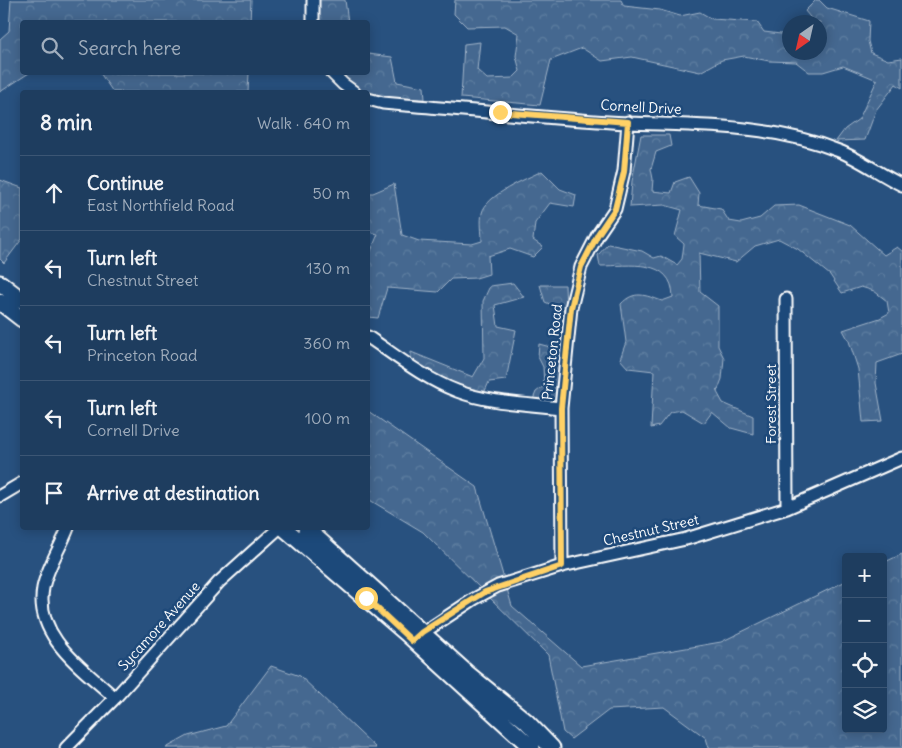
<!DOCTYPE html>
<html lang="en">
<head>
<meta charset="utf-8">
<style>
	body { margin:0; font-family:Delius,sans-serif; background:#2b4868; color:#f1f3f6 }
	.controls { position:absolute; right:15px; bottom:15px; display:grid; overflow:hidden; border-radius:5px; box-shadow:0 2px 12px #0003 }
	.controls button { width:45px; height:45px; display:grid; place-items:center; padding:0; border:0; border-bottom:1px solid #3c5674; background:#1e3d5f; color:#f1f3f6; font:25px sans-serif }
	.compass { position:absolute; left:782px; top:15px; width:45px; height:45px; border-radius:50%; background:#1e3d5f; box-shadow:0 2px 12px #0003; rotate:214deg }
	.stop { position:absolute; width:15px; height:15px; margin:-11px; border:4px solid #ffd166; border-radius:50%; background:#fff }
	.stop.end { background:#ffd166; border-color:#fff; box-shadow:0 1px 5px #0008 }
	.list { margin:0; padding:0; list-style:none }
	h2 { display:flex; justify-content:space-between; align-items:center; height:65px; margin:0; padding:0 20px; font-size:21px }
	h2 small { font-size:16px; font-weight:400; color:#a1aebd }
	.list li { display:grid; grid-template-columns:32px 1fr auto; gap:15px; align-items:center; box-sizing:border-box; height:75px; padding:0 20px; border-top:1px solid #3c5674 }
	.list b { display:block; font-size:19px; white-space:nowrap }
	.list p { margin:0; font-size:16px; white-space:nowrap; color:#a1aebd }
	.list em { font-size:16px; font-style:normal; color:#a1aebd }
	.icon { flex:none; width:28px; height:28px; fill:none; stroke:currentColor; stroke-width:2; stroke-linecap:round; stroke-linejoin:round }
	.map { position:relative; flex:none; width:902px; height:748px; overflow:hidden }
	.search { position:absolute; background:#1e3d5f; box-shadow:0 2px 12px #0003; left:20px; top:20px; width:350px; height:55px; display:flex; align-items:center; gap:12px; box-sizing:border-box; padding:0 18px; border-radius:5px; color:#a1aebd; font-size:19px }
	.panel { position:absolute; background:#1e3d5f; box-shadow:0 2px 12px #0003; left:20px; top:90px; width:350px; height:440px; border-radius:5px }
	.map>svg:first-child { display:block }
</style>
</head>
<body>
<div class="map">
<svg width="902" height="748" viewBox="0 0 902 748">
	<defs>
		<pattern id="forest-crowns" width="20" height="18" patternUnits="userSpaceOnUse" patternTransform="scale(1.25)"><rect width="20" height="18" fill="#446890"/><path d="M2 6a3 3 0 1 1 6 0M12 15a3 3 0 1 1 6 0" fill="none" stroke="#607fa1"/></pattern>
	</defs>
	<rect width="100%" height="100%" fill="#28517f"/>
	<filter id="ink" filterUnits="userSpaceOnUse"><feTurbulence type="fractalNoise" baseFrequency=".02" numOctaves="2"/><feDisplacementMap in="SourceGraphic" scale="10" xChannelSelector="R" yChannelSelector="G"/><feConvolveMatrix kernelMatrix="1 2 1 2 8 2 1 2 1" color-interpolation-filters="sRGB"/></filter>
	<g filter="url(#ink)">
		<path fill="url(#forest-crowns)" stroke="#a2b4c8" d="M11 0H251L250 22H22V72L29 73 0 92V39L9 31Z
			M318 0H345L348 22H317Z
			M455 0H621L624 6 660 10 680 16 700 12 712 19 757 22 764 32 789 35 790 52H820V22H814L805 11 816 0H819L827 8 869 21 868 41 871 53 888 60 902 58V88L896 84 876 110 865 140 836 141 845 129 859 119 877 80 843 66 823 72H809L796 62 769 61 744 56 722 60 700 72 632 57 602 61 582 48 551 60 540 105 461 98 464 44 480 42 477 70 487 79 513 78 520 71 516 56 519 34 505 26 467 27 454 14Z
			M368 54 392 57 397 82 424 87 425 99 379 97 358 90 335 73 368 72Z
			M100 73H249L248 92H113Z
			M641 135H669L671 146 656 152 651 169 653 179 652 191 671 193 675 182 689 177 699 193 698 205 721 209 729 221 741 223 760 218 774 206 799 205 850 225 884 255 897 247 902 251V354L877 363 876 383 883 421 863 422 858 369 849 341 843 330 880 318 889 313 887 301 874 291 861 287 842 293 830 275 798 249 779 239 755 246 736 262 699 253 700 292 718 306V346L724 358 722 379 717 392 723 403 753 416V434L731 428 712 412 704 423 682 410 670 412 659 426 651 428 654 371 628 368 620 359 626 342 621 304C634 290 645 295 662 301L673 297C672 257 629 266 600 266L598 255 608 244 642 251 654 258 661 256 677 265 682 259 684 244 675 236 682 210 664 205 630 207 632 181Z
			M542 171 560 189 576 195 574 207 550 203 535 223 533 240 543 247 533 257 510 249 488 256 489 274 476 278 451 279 438 292 387 288 378 318 368 317V258L378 234 368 232V193H373L394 184 402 235 419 241 472 244 482 241C482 233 480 221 482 213 486 195 526 179 542 171Z
			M0 180 22 188V239L4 263 0 259Z
			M513 283 524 297 495 305 498 326 516 330 506 380 489 382 485 391 467 390 411 361V352L473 377 484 358 483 301 490 286Z
			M540 285H565L566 311 545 302Z
			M539 344 554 348 560 358 557 402H532L536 392 544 386 543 367 538 357Z
			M368 411 477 487 512 606 581 666 721 642 846 581V729H883V563L902 554V748H709L706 738 664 707 609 710 571 739 563 732 548 655 423 532 368 499Z
			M271 666 300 676 376 748H166L188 736 226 726Z"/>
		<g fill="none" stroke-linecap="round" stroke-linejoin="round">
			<defs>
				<path id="minor" d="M313 22V0
					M331 72 343 84 354 92
					M368 99 383 103 405 105C480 111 554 119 629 123 699 126 772 124 839 151 860 159 881 175 902 185
					M786 299 787 508
					M368 337C396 356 425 379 457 391 488 403 528 404 561 408
					M0 496 22 483
					M68 528C61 547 47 567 43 588 34 637 84 669 115 698
					M562 566 561 408 571 308 581 267 598 234 615 209 624 171 628 122
					M418 636 474 599 498 586 562 566 686 539 787 508 902 458
					M66 748 115 698 219 582 279 528"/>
				<path id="major" d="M0 283 22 300
					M0 302 22 319
					M284 528 406 633 532 748
					M306 528 467 673 526 721 552 748"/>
			</defs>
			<use href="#minor" stroke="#fff" stroke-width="15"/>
			<use href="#major" stroke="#fff" stroke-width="19"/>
			<use href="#minor" stroke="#1f4a7a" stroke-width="11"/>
			<use href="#major" stroke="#1f4a7a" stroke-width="15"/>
		</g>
	</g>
	<g fill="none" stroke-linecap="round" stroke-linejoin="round" filter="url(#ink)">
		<path stroke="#ffd166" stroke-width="6" d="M366 598 412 641 422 632 485 592 562 566 561 408 571 308 581 267 598 234 615 209 624 172 628 122 500 112"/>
	</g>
	<g text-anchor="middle" stroke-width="5" stroke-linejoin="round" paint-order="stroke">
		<g font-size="14" fill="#fff" stroke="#1f4a7a">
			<text transform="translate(641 107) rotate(3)" y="5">Cornell Drive</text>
			<text transform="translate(552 352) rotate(-84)" y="5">Princeton Road</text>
			<text transform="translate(771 404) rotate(-90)" y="5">Forest Street</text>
			<text transform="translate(651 530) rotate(-13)" y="5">Chestnut Street</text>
			<text transform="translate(159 626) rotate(-48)" y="5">Sycamore Avenue</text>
		</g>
	</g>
</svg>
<div class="controls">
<button>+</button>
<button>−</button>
<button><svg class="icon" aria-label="locate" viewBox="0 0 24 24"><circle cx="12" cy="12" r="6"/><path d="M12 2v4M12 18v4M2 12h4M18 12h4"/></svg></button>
<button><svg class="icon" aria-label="layers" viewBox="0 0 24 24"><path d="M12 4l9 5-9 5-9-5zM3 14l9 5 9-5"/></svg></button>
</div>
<svg class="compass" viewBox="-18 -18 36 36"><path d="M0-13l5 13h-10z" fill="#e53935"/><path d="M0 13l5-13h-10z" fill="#a1aebd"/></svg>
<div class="stop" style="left:366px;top:598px"></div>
<div class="stop end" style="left:500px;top:112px"></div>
<div class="search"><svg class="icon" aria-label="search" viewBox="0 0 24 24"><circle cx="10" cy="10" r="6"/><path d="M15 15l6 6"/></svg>Search here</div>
<section class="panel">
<h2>8 min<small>Walk · 640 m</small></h2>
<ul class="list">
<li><svg class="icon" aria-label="ahead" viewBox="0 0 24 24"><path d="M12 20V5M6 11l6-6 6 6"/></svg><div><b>Continue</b><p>East Northfield Road</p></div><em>50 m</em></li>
<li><svg class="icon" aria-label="left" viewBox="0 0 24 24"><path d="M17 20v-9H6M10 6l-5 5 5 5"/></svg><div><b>Turn left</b><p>Chestnut Street</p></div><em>130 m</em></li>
<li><svg class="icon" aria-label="left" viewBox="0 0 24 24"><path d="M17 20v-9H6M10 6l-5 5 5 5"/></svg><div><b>Turn left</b><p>Princeton Road</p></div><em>360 m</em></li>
<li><svg class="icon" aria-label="left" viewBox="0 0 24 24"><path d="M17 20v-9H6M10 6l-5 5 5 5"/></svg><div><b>Turn left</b><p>Cornell Drive</p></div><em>100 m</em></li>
<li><svg class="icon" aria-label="arrive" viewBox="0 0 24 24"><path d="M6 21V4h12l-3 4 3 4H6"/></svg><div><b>Arrive at destination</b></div></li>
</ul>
</section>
</div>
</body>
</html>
